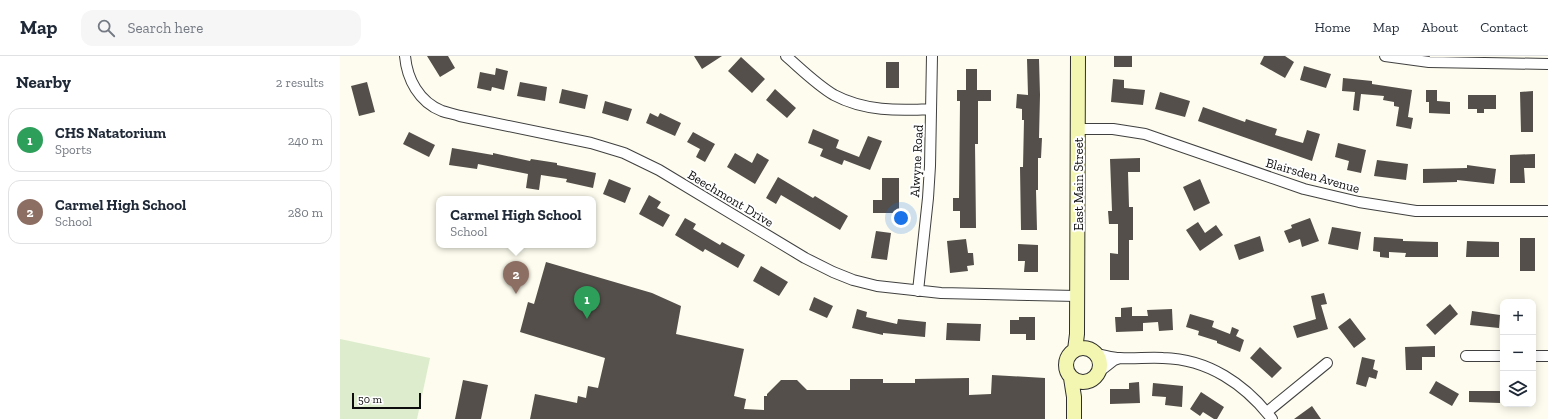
<!DOCTYPE html>
<html lang="en">
<head>
<meta charset="utf-8">
<style>
	body { margin:0; font-family:"Zilla Slab",serif; background:#f6f6f7; color:#1f2937 }
	.controls { position:absolute; right:12px; bottom:12px; display:grid; overflow:hidden; border-radius:8px; box-shadow:0 2px 10px #0003 }
	.controls button { width:36px; height:36px; display:grid; place-items:center; padding:0; border:0; border-bottom:1px solid #e0e1e3; background:#fff; color:#1f2937; font:20px sans-serif }
	.scale { position:absolute; left:12px; bottom:10px; width:69px; box-sizing:border-box; padding-left:4px; border:2px solid #0d0d0d; border-top:0; font-size:11px; line-height:14px; white-space:nowrap; color:#0d0d0d; -webkit-text-stroke:3px #fff; paint-order:stroke }
	.you { position:absolute; left:561px; top:162px; width:14px; height:14px; margin:-10px; border:3px solid #fff; border-radius:50%; background:#1a73e8; box-shadow:0 0 0 6px #1a73e833 }
	.badge { display:grid; place-items:center; width:26px; height:26px; border-radius:50%; background:#ac4135; color:#fff; font-size:13px; font-weight:700 }
	.pin { position:absolute; translate:-50% -33px; filter:drop-shadow(0 1px 2px #0008) }
	.pin::after { content:''; position:absolute; top:21px; width:14px; height:12px; background:inherit; clip-path:polygon(0 0,100% 0,50% 100%) }
	.popup { position:absolute; left:96px; top:140px; width:160px; height:52px; box-sizing:border-box; display:grid; place-content:center; border-radius:8px; background:#fff; filter:drop-shadow(0 1px 3px #0005); font-size:13px; white-space:nowrap; color:#747a83 }
	.popup b { font-size:15px; color:#1f2937 }
	.popup::after { content:''; position:absolute; left:50%; top:100%; margin-left:-8px; border:8px solid transparent; border-top-color:#fff }
	.list { margin:0; padding:0; list-style:none }
	h2 { display:flex; justify-content:space-between; align-items:center; height:52px; margin:0; padding:0 16px; font-size:17px }
	h2 small { font-size:13px; font-weight:400; color:#747a83 }
	.list li { display:grid; grid-template-columns:26px 1fr auto; gap:12px; align-items:center; box-sizing:border-box; height:64px; margin:0 8px 8px; padding:0 8px; border:1px solid #e0e1e3; border-radius:12px }
	.list b { display:block; font-size:15px; white-space:nowrap }
	.list p { margin:0; font-size:13px; white-space:nowrap; color:#747a83 }
	.list em { font-size:13px; font-style:normal; color:#747a83 }
	.icon { flex:none; width:22px; height:22px; fill:none; stroke:currentColor; stroke-width:2; stroke-linecap:round; stroke-linejoin:round }
	.map { position:relative; flex:none; width:1208px; height:363px; overflow:hidden }
	header { display:flex; align-items:center; gap:24px; box-sizing:border-box; height:56px; padding:0 20px; background:#fff; border-bottom:1px solid #e0e1e3 }
	header strong { font-size:19px }
	nav { display:flex; gap:22px; margin-inline-start:auto; font-size:14px }
	.search { width:280px; height:36px; background:#f6f6f7; display:flex; align-items:center; gap:10px; box-sizing:border-box; padding:0 14px; border-radius:12px; color:#747a83; font-size:15px }
	main { display:flex }
	aside { flex:1; background:#fff }
	.map>svg:first-child { display:block }
</style>
</head>
<body>
<header>
<strong>Map</strong>
<div class="search"><svg class="icon" aria-label="search" viewBox="0 0 24 24"><circle cx="10" cy="10" r="6"/><path d="M15 15l6 6"/></svg>Search here</div>
<nav><a>Home</a><a>Map</a><a>About</a><a>Contact</a></nav>
</header>
<main>
<aside>
<h2>Nearby<small>2 results</small></h2>
<ul class="list">
<li><span class="badge" style="background:#2e9e5b">1</span><div><b>CHS Natatorium</b><p>Sports</p></div><em>240 m</em></li>
<li><span class="badge" style="background:#8d6e63">2</span><div><b>Carmel High School</b><p>School</p></div><em>280 m</em></li>
</ul>
</aside>
<div class="map">
<svg width="1208" height="363" viewBox="0 0 1208 363">
	<rect width="100%" height="100%" fill="#fdfcee"/>
	<path fill="#dceccc" d="M0 283 90 302 77 363H0Z"/>
	<path fill="#544f4a" d="M87 0H108L115 12 100 21Z
		M354 0H382L362 13Z
		M774 0H792V11H774Z
		M924 0H945L954 6 945 22 920 8Z
		M401 1 425 23 412 37 388 15Z
		M687 3H699L700 39 699 82H702L701 102H698V134H696L697 174H681L680 111H683L684 64H682V53L676 52 677 38 688 39Z
		M546 6H559V32H546Z
		M964 10 991 18 986 32 960 24Z
		M156 12 168 15 164 34 152 31 151 35 137 32 140 16 155 19Z
		M626 13H637V34H651V45H638V88H635L636 172H620V155H613V142H619L620 45H617V34H626Z
		M1003 22 1032 25V28L1072 34 1068 61 1073 62 1071 73 1056 70 1059 51 1054 50V46L1043 44 1044 40 1021 38 1019 55 1013 54 1015 36 1002 35Z
		M773 23 784 24V32L805 34 803 49 771 46Z
		M27 26 35 56 19 60 11 30Z
		M180 26 207 31 205 45 177 40Z
		M222 33 248 39 245 53 219 47Z
		M435 33 456 52 447 62 426 44Z
		M1086 34H1097V45L1110 46V58L1089 57V46H1086Z
		M1193 35V76H1181L1180 36Z
		M820 36 850 45 845 61 815 53Z
		M1128 39H1156V53H1144V57H1137V53H1128Z
		M265 45 292 53 288 65 262 57Z
		M863 51 905 66 906 63 937 73 935 79 963 87 967 74 980 78 972 105 858 65Z
		M310 57 318 61 320 57 341 67 335 80 306 67Z
		M473 73 499 84 496 92 519 101 528 80 542 85 530 114 504 104 502 109 480 100 483 93 468 87Z
		M69 76 95 89 89 101 63 88Z
		M353 76 375 88 365 106 356 101 360 93 347 86Z
		M998 87 1026 94 1021 117 1007 114 1009 105 995 101Z
		M112 92 153 99V97L190 105 191 103 217 107V109L256 117 253 132 226 126 227 123 201 119 199 134 186 132 188 118 138 108 137 113 109 109Z
		M395 97 412 107 417 97 429 104 415 128 387 111Z
		M1195 98V112H1184L1185 127H1170V99Z
		M800 102V116H788L789 151H793V184H789V224H770V197L778 198V168H769L768 155H772L770 103Z
		M1037 104 1068 108 1066 124 1034 120Z
		M1127 109 1156 113 1154 128 1117 124V126L1083 127V113L1127 112Z
		M438 121 473 142 475 140 508 160 500 174 441 139 436 148 426 142Z
		M542 122H559V157H533V144H542Z
		M269 123 291 132 285 147 263 138Z
		M860 123 870 147 854 155 843 131Z
		M309 139 321 146 317 152 330 159 323 171 299 158Z
		M345 162 356 168 353 173 380 189 382 186 405 199 398 212 365 193 363 196 335 179Z
		M970 162 979 185 962 191 960 183 949 187 944 175 952 172 951 169Z
		M858 166 865 177 876 169 883 179 860 195 846 174Z
		M992 171 1021 176 1018 194 988 188Z
		M536 175 551 177 547 204 531 202Z
		M920 180 924 195 899 204 894 189Z
		M1034 181 1063 183V185L1098 186V201H1065L1066 197 1049 196V202L1040 201V196L1033 195Z
		M1180 182H1195V215H1180Z
		M626 183 628 197H633L634 209 627 210 628 215 610 217 607 185Z
		M1127 185 1159 186V201H1126Z
		M678 188 698 189V216H684L685 205H678Z
		M206 206 312 237 341 250 336 278 404 293 394 340 406 343 404 353 424 354V340H427V338L441 324H457L467 334H510V323H543V327H575V323L629 322V339L651 338 652 319 705 322V363H190L195 338 237 347 238 340 246 342 248 330 258 332 265 302 180 276 188 246 194 248Z
		M421 210 448 226 439 240 413 225Z
		M984 237 987 248 981 249 988 273 957 282 953 270 976 263 971 240Z
		M474 241 493 250 487 262 469 254Z
		M1110 248 1118 258 1095 279 1086 269Z
		M792 251V260H808L807 254 832 253 833 274 819 275 818 266 803 267V275L776 276 775 261H781V252Z
		M517 253 527 256 526 261 557 268 558 263 586 266 585 281 543 277V279L512 272Z
		M1132 255 1160 259 1159 272 1130 269Z
		M850 258 874 265 872 271 890 278 892 271 899 274 896 280 904 284 900 296 877 287V285L858 279 859 275 846 271Z
		M679 261H695V284H686V278H670V264H679Z
		M1010 262 1026 283 1014 292 998 271Z
		M607 267 641 268 640 285 606 284Z
		M1095 290V301H1082V314H1066L1065 291Z
		M920 291 942 312 932 322 910 302Z
		M1022 301 1035 304 1033 313 1038 315 1036 323 1029 321 1026 331 1016 328Z
		M123 324 148 329 141 363H115Z
		M1096 325 1119 338 1112 350 1089 337Z
		M799 326 800 347 770 348V333H789V327Z
		M813 327 843 330 842 351 825 349 826 341 812 340Z
		M1129 335H1160V347L1129 346Z
		M861 336 884 351 877 363H874L863 356 860 360 850 353Z
		M972 350 981 363H954Z"/>
	<g fill="none" stroke-linecap="round" stroke-linejoin="round">
		<defs>
			<path id="street" d="M65 0C67 23 79 46 102 55 108 57 114 58 120 60L251 87 284 97 319 114 465 202 493 216 513 224 537 230 601 237 737 240
				M446 0C461 13 477 29 494 39 524 55 558 55 591 53
				M1045 0 1089 6 1208 8
				M738 73H773L805 78 964 133 1019 146 1076 155H1208
				M578 235 588 142 590 110 592 0
				M756 298C764 299 772 302 780 302 794 303 809 301 823 302 868 303 905 328 932 363
				M1126 300H1163
				M1193 300H1208
				M760 315 774 304 780 302
				M927 356 987 307"/>
			<path id="secondary" d="M726 309a17 17 0 1 1 34 0a17 17 0 1 1-34 0Z
				M735 294 737 278 738 0
				M731 322 734 341V363"/>
		</defs>
		<use href="#street" stroke="#404040" stroke-width="12"/>
		<use href="#secondary" stroke="#2f2f2f" stroke-width="16"/>
		<use href="#street" stroke="#fff" stroke-width="10"/>
		<use href="#secondary" stroke="#f3f6b1" stroke-width="14"/>
	</g>
	<g text-anchor="middle" stroke-width="4" stroke-linejoin="round" paint-order="stroke">
		<g font-size="13" fill="#0d0d0d" stroke="#fff">
			<text transform="translate(576 105) rotate(-87)" y="5">Alwyne Road</text>
			<text transform="translate(973 119) rotate(16)" y="5">Blairsden Avenue</text>
			<text transform="translate(738 128) rotate(-90)" y="5">East Main Street</text>
			<text transform="translate(391 142) rotate(31)" y="5">Beechmont Drive</text>
		</g>
	</g>
</svg>
<div class="controls">
<button>+</button>
<button>−</button>
<button><svg class="icon" aria-label="layers" viewBox="0 0 24 24"><path d="M12 4l9 5-9 5-9-5zM3 14l9 5 9-5"/></svg></button>
</div>
<div class="scale">50 m</div>
<div class="you"></div>
<div class="pin badge" style="left:247px;top:263px;background:#2e9e5b">1</div>
<div class="pin badge" style="left:176px;top:238px;background:#8d6e63">2</div>
<div class="popup"><b>Carmel High School</b>School</div>
</div>
</main>
</body>
</html>
